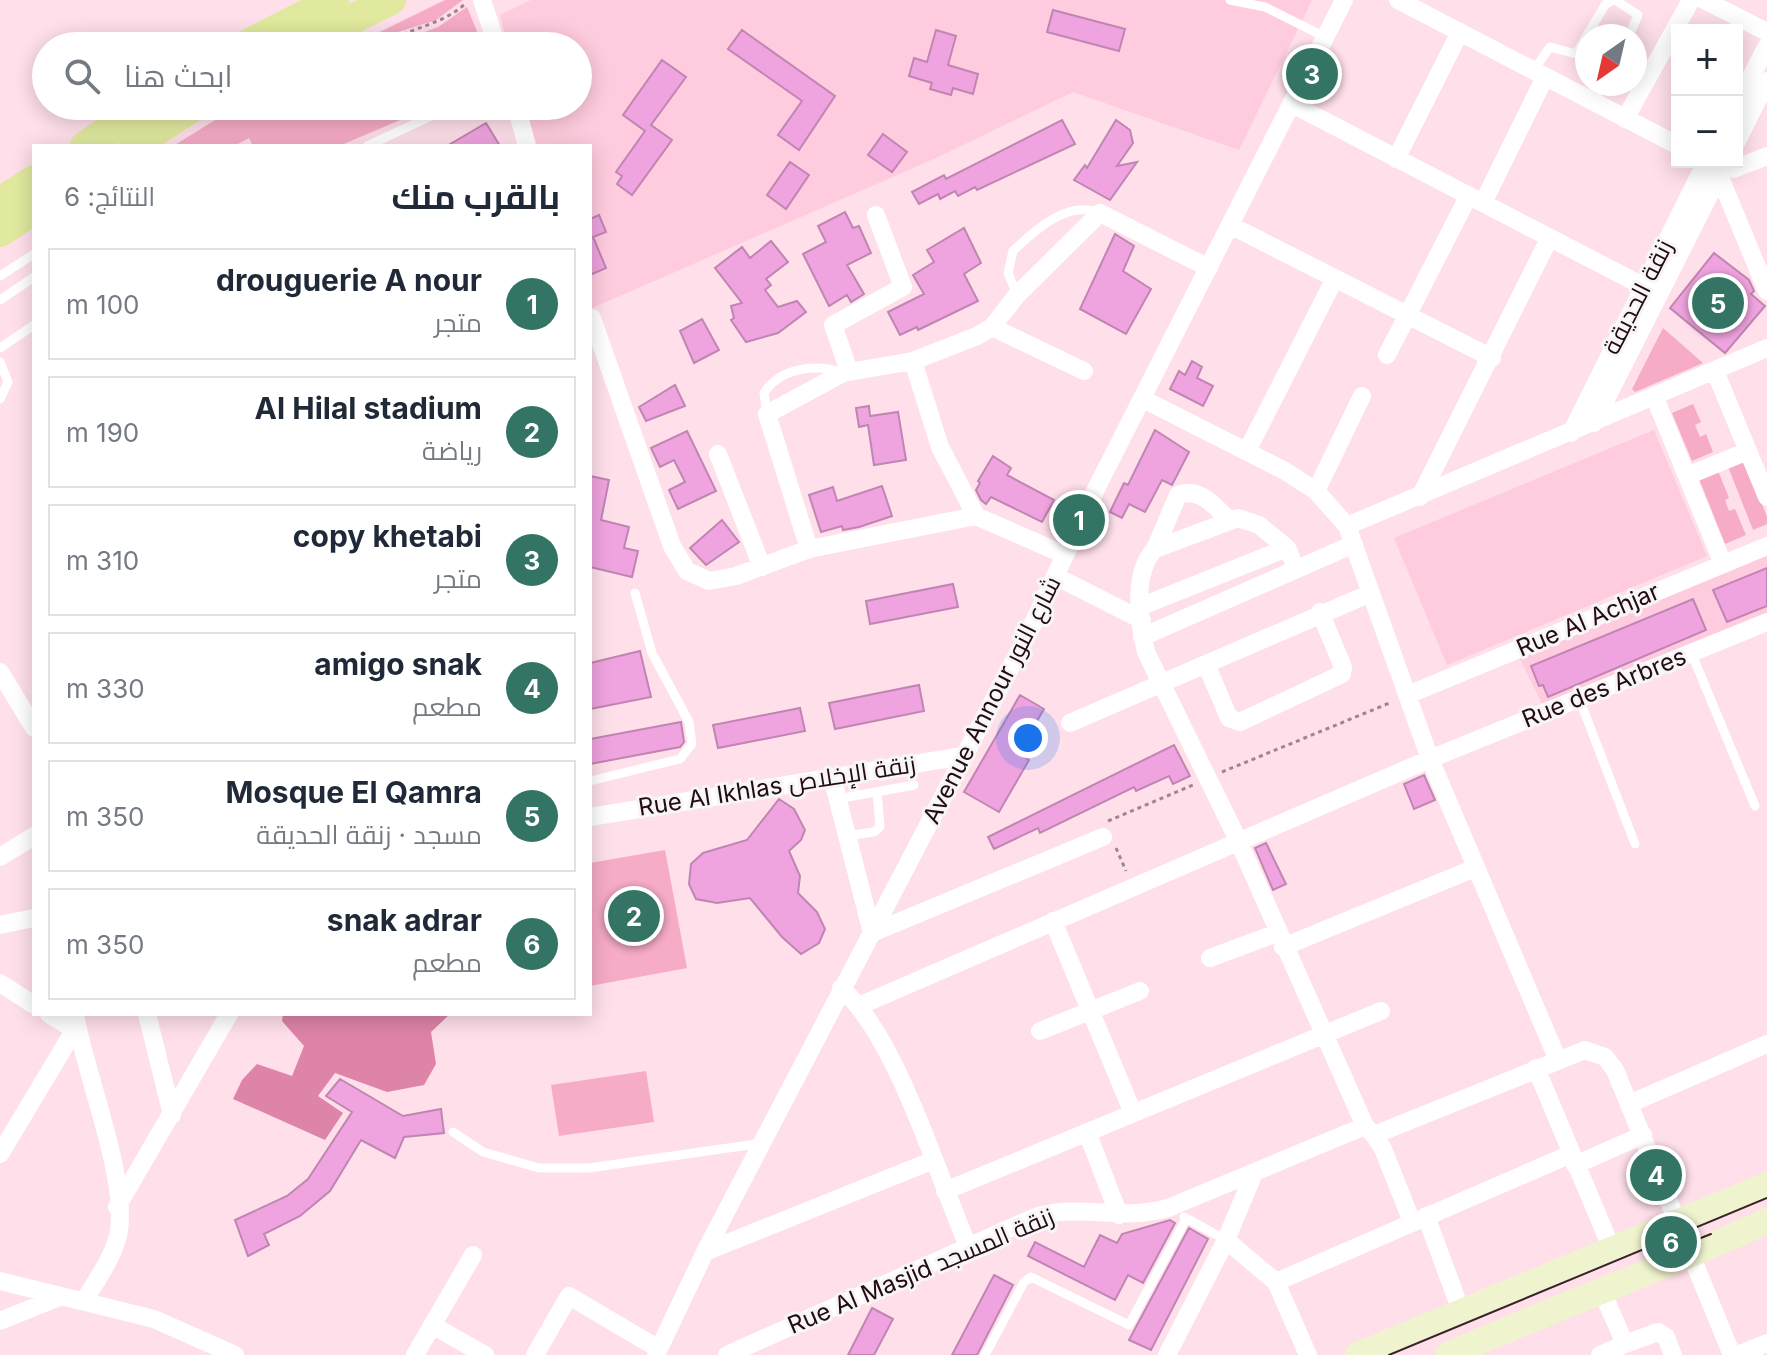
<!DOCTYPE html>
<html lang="ar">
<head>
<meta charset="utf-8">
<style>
	body { margin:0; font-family:Inter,Cairo,sans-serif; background:#f2f2f3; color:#1f2937; direction:rtl }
	.controls { position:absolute; right:24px; top:24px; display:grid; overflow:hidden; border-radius:0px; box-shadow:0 4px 20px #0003 }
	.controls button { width:72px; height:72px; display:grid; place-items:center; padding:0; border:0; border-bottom:2px solid #e0e1e3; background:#fff; color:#1f2937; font:40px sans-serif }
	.compass { position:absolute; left:1575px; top:24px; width:72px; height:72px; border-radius:50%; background:#fff; box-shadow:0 4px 20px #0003; rotate:214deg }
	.you { position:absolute; left:1028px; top:738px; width:28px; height:28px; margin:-20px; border:6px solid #fff; border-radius:50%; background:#1a73e8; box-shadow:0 0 0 12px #1a73e833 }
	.badge { display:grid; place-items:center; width:52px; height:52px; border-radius:50%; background:#337464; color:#fff; font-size:26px; font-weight:700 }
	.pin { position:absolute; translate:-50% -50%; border:4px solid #fff; box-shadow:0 2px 8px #0006 }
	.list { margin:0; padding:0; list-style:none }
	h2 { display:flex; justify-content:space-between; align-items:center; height:104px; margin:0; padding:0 32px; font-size:34px }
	h2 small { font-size:26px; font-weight:400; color:#747a83 }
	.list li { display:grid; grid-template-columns:52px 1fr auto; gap:24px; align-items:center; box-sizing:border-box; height:112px; margin:0 16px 16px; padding:0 16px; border:2px solid #e0e1e3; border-radius:0px }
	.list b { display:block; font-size:30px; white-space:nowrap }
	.list p { margin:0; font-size:26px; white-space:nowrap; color:#747a83 }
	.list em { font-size:26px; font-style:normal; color:#747a83 }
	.icon { flex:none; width:44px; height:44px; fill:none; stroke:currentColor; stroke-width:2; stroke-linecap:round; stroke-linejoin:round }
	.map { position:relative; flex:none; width:1767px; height:1355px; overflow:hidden; direction:ltr }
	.search { position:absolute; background:#fff; box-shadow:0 4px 20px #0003; left:32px; top:32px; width:560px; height:88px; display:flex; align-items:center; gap:20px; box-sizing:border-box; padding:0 28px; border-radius:44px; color:#747a83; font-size:30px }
	.panel { position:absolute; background:#fff; box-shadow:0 4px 20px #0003; left:32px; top:144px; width:560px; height:872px; border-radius:0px; direction:rtl }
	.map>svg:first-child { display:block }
</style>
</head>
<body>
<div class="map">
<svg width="1767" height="1355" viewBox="0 0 1767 1355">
	<rect width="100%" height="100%" fill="#fedfea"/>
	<path fill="#ffcbde" d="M531 0H1312L1239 150 1073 92 936 158 590 309V146H537L525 106H578V46H508L500 15Z
		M1654 430 1707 556 1447 665 1394 538Z
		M1767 550V618L1543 706 1517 653Z"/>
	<path fill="#f6abc7" d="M445 0H463L436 20 392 34 376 46H351Z
		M467 7 483 46H388L438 27Z
		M238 106H433L339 146H253L249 138 234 146H173Z
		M1663 328 1703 363 1635 392 1632 389Z
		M1693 404 1701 422 1695 425 1700 437 1706 434 1713 452 1692 461 1672 413Z
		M1744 458 1767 517V524L1753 530 1727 464Z
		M1717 468 1729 498 1725 500 1729 511 1735 509 1746 535 1725 544 1698 476Z
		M665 850 687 968 590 986V863Z
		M646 1071 654 1122 559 1136 551 1085Z"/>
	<path fill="#dd84a8" d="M283 1014H450L431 1032 436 1064 424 1085 387 1092 335 1073 318 1096 343 1113 325 1140 233 1099 242 1080 257 1064 292 1076 304 1046 282 1021Z"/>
	<path fill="#f0a4df" stroke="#c085b3" stroke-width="2" d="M1053 10 1125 29 1119 51 1047 32Z
		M742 30 835 96 799 150 778 135 802 101 728 49Z
		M936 30 956 36 948 65 978 74 973 94 953 88 951 95 930 89 932 83 909 76 914 58 927 62Z
		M662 60 686 77 651 125 672 140 632 195 617 184 622 176 616 172 645 131 623 115Z
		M1062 120 1075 144 977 190 975 187 958 196 955 191 940 199 938 194 919 204 912 192 944 175 946 179Z
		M1116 120 1130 130 1133 143 1117 166 1137 162 1110 200 1074 180 1085 165 1087 168Z
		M486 123 500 146H447Z
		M883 134 907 152 892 172 868 155Z
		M790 162 809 175 786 209 767 195Z
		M845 212 853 228 859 226 871 253 847 265 864 294 851 302 847 295 829 306 803 254 826 242 818 226Z
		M599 215 606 232 593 237 606 268 590 275V219Z
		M964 228 981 263 964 274 978 301 918 330 917 327 900 335 888 312 924 294 913 275 934 262 927 250Z
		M1115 234 1134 246 1123 271 1151 289 1126 334 1080 309Z
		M771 241 788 262 766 279 771 285 765 290 778 307 797 301 806 312 778 333 746 342 731 320 734 318 731 306 742 303 715 268 742 247 750 258Z
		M1714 253 1749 280 1754 291 1751 294 1765 306 1725 353 1670 308Z
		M702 319 719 350 694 363 680 331Z
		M1192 361 1202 367 1197 378 1213 386 1203 406 1170 389 1179 371 1185 375Z
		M675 385 685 406 646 421 639 407Z
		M869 406 870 416 898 412 906 460 874 465 868 425 859 427 856 408Z
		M1155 430 1189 452 1172 485 1162 480 1145 512 1129 504 1122 518 1110 512 1124 483 1128 485Z
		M687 431 716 491 678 509 669 490 685 482 674 460 660 467 651 448Z
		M993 456 1011 468 1007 475 1054 500 1042 522 991 497 986 504 981 500 976 490 980 483 978 481Z
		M590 476 609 480 601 520 629 527 624 548 638 551 632 577 590 567Z
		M882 486 892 516 859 527 843 530 842 526 821 532 809 495 833 487 837 501Z
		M722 520 739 542 706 565 690 548Z
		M1767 568V606L1727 622 1713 590Z
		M953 584 958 607 870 624 866 601Z
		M1693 599 1706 630 1548 697 1543 685 1539 686 1531 666Z
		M640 651 651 697 590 709V663Z
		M919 685 924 711 835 729 829 703Z
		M1020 695 1044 709 1018 753 1029 760 999 812 964 792Z
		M800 708 805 731 718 748 713 725Z
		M681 722 684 742 680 747 590 764V739Z
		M1174 745 1190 776 1173 784 1169 776 1136 791 1134 787 1040 833 1038 828 994 849 988 837Z
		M1424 775 1435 800 1414 809 1404 784Z
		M779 799 794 809 805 830 801 840 789 851 800 876 798 893 817 912 825 929 819 943 801 954 782 937 750 898 717 903 696 899 689 884 691 864 703 853 747 840Z
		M1266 843 1286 884 1273 890 1255 848Z
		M340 1079 403 1116 441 1109 444 1133 404 1137 395 1158 361 1140 330 1191 300 1216 264 1234 269 1245 248 1256 235 1220 287 1196 308 1179 352 1112 326 1096Z
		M1170 1220 1175 1223 1143 1283 1128 1275 1115 1300 1028 1256 1035 1242 1084 1267 1100 1235 1117 1243 1122 1234Z
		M1189 1228 1208 1239 1151 1350 1129 1340Z
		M994 1275 1013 1285 977 1355H952Z
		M872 1308 893 1319 874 1355H848Z"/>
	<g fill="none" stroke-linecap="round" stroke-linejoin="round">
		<path stroke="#a1848f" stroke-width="3" stroke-dasharray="4 4" stroke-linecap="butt" d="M382 46C408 27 439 27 465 4
			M1222 772 1392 702
			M1108 821 1193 785
			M1116 848 1126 871"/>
		<path stroke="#fff" stroke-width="9" d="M1230 0 1265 7 1325 37
			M1615 0 1638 15 1629 36
			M1533 71 1550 47 1576 54 1605 5 1613 0
			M1593 102 1603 84
			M367 146 453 106
			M0 276 34 254
			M1017 295 1008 273 1013 251C1036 229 1068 200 1100 213
			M0 300 34 277
			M0 348 34 325
			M0 362 8 382 0 399
			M767 414 764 393C779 369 814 363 840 372
			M1691 652 1755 806
			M1579 698 1635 844
			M590 781 680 759 692 744 689 722 652 653 635 593
			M837 799 914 785
			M846 836 874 832 880 827 877 792
			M453 1132 483 1152 539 1168H589L763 1143
			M1184 1217 1226 1240
			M985 1355 1024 1282 1031 1277 1129 1325 1186 1219"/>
		<path stroke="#fff" stroke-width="18" d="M482 0 497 46
			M1398 0 1677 145
			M1704 0 1767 32
			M1737 103 1767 46
			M1292 104 1643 286
			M516 106 527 146
			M1625 119 1691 0
			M1737 141 1767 81
			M1396 159 1460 32
			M1716 165 1734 169 1767 156
			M1719 175 1767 291
			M1483 203 1545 77
			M1230 225 1492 358
			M592 318 672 546 687 571 709 581 736 576 809 549 976 516
			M992 327 1084 371
			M1387 355 1468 197
			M913 361 940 447 976 516 1065 555
			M849 371 833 325 903 287 876 215
			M1715 371 1767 497
			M1655 398 1723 564
			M1143 399 1285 471 1316 491 1347 526 1430 759 1557 1058
			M1594 423 1726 162
			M1571 433 1706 162
			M1247 451 1335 278
			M718 454 762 567
			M1687 476 1748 451
			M1316 491 1362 396
			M1420 497 1549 239
			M1347 526 1767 348
			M1287 548 1259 525 1238 518 1155 549C1132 572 1139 623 1146 652L1238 840 1365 1126
			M809 549 767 414 843 373 913 361 977 336 992 327 1017 295 1100 213 1209 268
			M1155 549 1178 495C1201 487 1214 506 1229 520
			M1055 576 1142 620
			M1142 606 1287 548 1291 557
			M1320 612 1343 667 1342 674 1240 722 1229 718 1206 664 1371 593
			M1142 637 1354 544
			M0 672 34 728
			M1410 694 1767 546
			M1070 723 1206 664
			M832 777 872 933 1103 837
			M590 817 963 756
			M0 857 34 836
			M1053 921 1133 1113
			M0 925 34 918
			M1283 947 1475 868
			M1210 958 1277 933
			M0 983 34 1005
			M841 988C897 1037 937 1174 968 1246
			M861 1005 1430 759 1767 622
			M49 1014 78 1032
			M75 1014C84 1071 130 1182 118 1236 112 1259 96 1281 84 1301
			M147 1014 172 1115
			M1040 1031 1140 991
			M1536 1068 1613 1252
			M1629 1104 1767 1044
			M1087 1132 1119 1215
			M1374 1135 1383 1149 1412 1222
			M0 1154 75 1029
			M1575 1165 1643 1135
			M945 1191 1381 1011
			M117 1207 229 1014
			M1426 1216 1461 1311
			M1226 1240 1276 1282 1571 1154
			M705 1252 934 1160
			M0 1281 154 1319 235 1355
			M1276 1282 1308 1355
			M1601 1289 1625 1344 1658 1332 1666 1337 1673 1355
			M0 1321 62 1296
			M432 1325 485 1355
			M415 1355 473 1255
			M535 1355 569 1296 659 1349
			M656 1355 705 1252 1028 634 1097 487 1344 0
			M727 1355 1033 1218C1081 1202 1117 1222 1168 1208L1365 1126 1374 1135 1585 1050 1605 1057 1615 1070 1732 1355
			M1167 1355 1226 1240 1254 1173
			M1600 1355 1625 1344
			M1737 1355 1767 1343"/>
		<path stroke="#f0f4ce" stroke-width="26" d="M1358 1355 1767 1185
			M1448 1355C1554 1308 1662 1269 1767 1221"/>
		<path stroke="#e0e99e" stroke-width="30" d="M244 46 334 0
			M298 46 391 0
			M85 146 145 106
			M133 146 194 106
			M0 202 34 180
			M0 232 34 210"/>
		<path stroke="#3b212c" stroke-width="2" d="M1655 1256 1711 1234
			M1389 1355 1767 1198"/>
	</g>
	<g text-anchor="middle" stroke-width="6" stroke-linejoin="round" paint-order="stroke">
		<g font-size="24" fill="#240a15" stroke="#f6f6f6">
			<text transform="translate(1638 297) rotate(-63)" y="8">زنقة الحديقة</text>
			<text transform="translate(1588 620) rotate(-23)" y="8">Rue Al Achjar</text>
			<text transform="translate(1604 688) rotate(-22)" y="8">Rue des Arbres</text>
			<text transform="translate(992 700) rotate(-63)" y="8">Avenue Annour شارع النور</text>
			<text transform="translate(777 786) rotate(-9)" y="8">Rue Al Ikhlas زنقة الإخلاص</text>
			<text transform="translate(921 1271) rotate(-23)" y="8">Rue Al Masjid زنقة المسجد</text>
		</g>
	</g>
</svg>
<div class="controls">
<button>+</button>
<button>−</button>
</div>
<svg class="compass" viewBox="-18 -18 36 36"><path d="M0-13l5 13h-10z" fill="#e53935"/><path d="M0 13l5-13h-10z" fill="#747a83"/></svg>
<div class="you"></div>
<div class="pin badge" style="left:1079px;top:520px">1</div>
<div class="pin badge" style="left:634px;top:916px">2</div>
<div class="pin badge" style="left:1312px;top:74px">3</div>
<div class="pin badge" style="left:1656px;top:1175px">4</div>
<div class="pin badge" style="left:1718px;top:303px">5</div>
<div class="pin badge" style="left:1671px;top:1242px">6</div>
<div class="search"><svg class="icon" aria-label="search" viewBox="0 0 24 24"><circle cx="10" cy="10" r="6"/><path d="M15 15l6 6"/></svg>ابحث هنا</div>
<section class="panel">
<h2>بالقرب منك<small>النتائج: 6</small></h2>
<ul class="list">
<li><span class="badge">1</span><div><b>drouguerie A nour</b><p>متجر</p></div><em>100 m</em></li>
<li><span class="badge">2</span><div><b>Al Hilal stadium</b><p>رياضة</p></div><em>190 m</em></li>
<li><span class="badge">3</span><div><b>copy khetabi</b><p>متجر</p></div><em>310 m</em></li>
<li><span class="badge">4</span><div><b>amigo snak</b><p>مطعم</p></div><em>330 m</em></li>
<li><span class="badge">5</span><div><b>Mosque El Qamra</b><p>مسجد · زنقة الحديقة</p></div><em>350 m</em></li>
<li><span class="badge">6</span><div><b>snak adrar</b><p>مطعم</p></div><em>350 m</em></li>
</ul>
</section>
</div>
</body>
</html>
